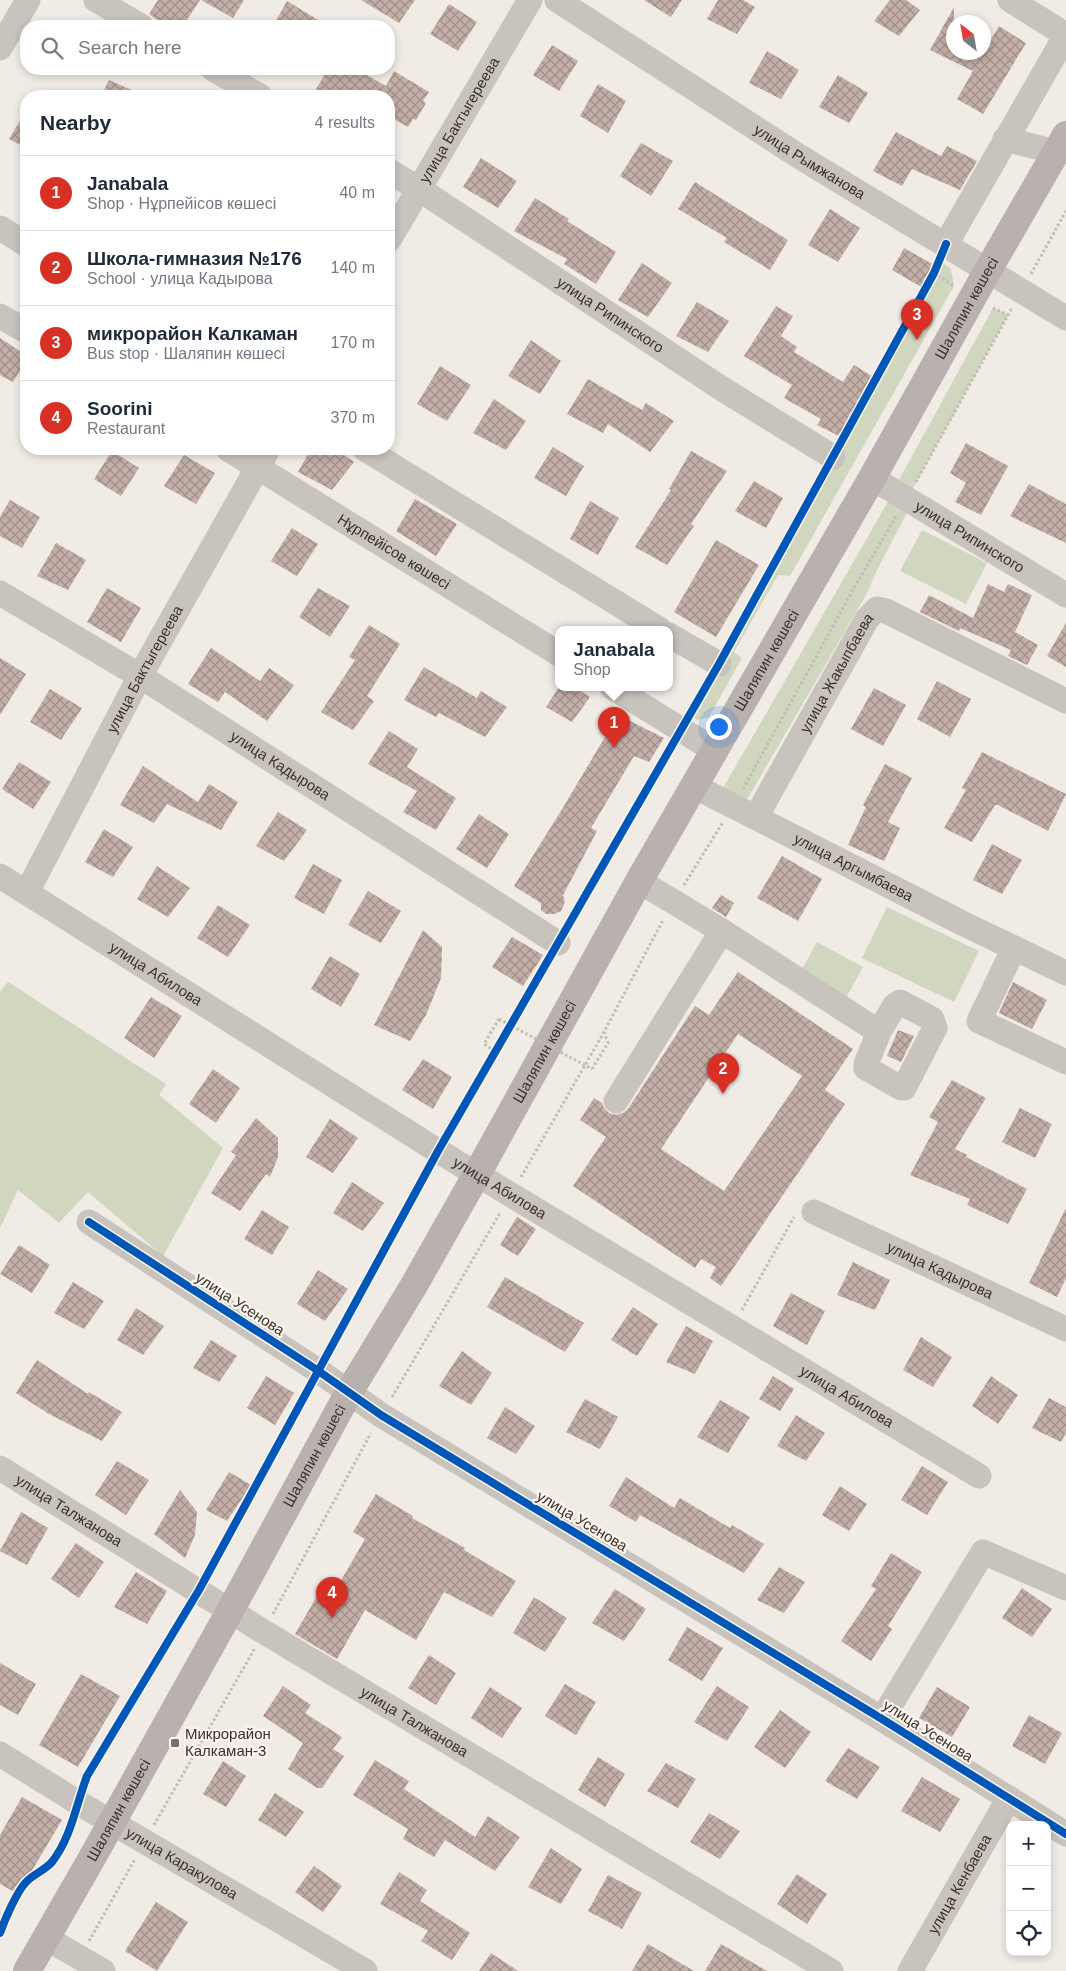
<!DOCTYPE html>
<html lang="en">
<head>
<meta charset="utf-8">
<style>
	body { margin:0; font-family:Arial,sans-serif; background:#f6f6f7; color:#1f2937 }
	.controls { position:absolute; right:15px; bottom:15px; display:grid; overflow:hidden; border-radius:10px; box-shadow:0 2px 8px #0003 }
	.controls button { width:45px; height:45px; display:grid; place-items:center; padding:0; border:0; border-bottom:1px solid #e0e1e3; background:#fff; color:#1f2937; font:25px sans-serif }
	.compass { position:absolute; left:946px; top:15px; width:45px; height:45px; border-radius:50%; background:#fff; box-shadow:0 2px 8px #0003; rotate:329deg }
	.you { position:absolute; left:718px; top:726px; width:18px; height:18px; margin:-12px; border:4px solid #fff; border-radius:50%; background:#1a73e8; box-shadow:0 0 0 8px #1a73e833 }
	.badge { display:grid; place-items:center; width:32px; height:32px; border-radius:50%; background:#d93025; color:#fff; font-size:16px; font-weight:700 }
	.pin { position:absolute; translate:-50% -41px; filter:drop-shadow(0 1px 2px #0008) }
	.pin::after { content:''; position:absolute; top:26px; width:18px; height:15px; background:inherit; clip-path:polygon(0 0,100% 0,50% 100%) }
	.popup { position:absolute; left:555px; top:626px; width:118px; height:65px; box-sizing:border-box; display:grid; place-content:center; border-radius:10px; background:#fff; filter:drop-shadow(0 1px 4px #0005); font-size:16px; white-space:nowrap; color:#747a83 }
	.popup b { font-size:19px; color:#1f2937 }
	.popup::after { content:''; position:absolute; left:50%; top:100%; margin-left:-10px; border:10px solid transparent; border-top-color:#fff }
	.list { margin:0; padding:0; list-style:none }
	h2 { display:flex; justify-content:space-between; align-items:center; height:65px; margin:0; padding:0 20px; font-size:21px }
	h2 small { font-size:16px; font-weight:400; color:#747a83 }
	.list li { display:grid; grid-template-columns:32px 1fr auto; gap:15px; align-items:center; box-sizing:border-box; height:75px; padding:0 20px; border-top:1px solid #e0e1e3 }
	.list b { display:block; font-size:19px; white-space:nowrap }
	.list p { margin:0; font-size:16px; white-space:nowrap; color:#747a83 }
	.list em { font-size:16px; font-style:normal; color:#747a83 }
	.icon { flex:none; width:28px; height:28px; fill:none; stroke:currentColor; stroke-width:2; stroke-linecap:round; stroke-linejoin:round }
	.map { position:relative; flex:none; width:1066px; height:1971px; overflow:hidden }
	.search { position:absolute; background:#fff; box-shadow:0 2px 8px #0003; left:20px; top:20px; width:375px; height:55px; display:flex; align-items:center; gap:12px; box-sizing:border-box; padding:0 18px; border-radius:20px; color:#747a83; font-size:19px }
	.panel { position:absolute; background:#fff; box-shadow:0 2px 8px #0003; left:20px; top:90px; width:375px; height:365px; border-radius:20px }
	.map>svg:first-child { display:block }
</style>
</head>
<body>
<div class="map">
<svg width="1066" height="1971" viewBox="0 0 1066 1971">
	<defs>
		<pattern id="building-cross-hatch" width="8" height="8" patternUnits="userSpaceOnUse" patternTransform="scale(1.25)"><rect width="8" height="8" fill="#c3afa7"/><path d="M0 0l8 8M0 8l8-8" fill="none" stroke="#a08f88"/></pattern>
	</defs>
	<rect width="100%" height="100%" fill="#f0ebe5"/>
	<path fill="#d1d6bf" d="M942 262 951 269 954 286 790 576 778 575 734 652 742 658 709 717 697 720 690 715Z
		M993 308 1008 315 907 499 893 491Z
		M889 500 908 511 878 568 866 595 748 798 730 803 718 797Z
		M922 530 987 563 966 604 900 571Z
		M887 907 979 951 954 1002 862 958Z
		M817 942 863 967 846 998 800 973Z
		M8 982 166 1084 159 1095 223 1148 163 1256 88 1192 59 1223 18 1190 0 1228V992Z"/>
	<path fill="url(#building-cross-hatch)" fill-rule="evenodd" d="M158 0H200L183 26H166L149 14Z
		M201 0H244L233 18Z
		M361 0H415L399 23Z
		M644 0H682L671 17Z
		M718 0H743L755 7 737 34 707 19Z
		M890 0H906L920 10 899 36 874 21Z
		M287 1 328 26H273Z
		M449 4 477 22 458 51 430 34Z
		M954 7V52H984L999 26 1026 43 983 114 957 99 973 71 930 50Z
		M552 45 578 61 559 91 533 75Z
		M767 51 799 70 781 99 749 83Z
		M328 69H356L386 86 394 71 429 92 423 101 426 103 416 120 413 119 408 127 389 116V96H312Z
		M838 75 868 93 849 123 819 107Z
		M109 80 145 96H101Z
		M598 84 626 101 608 133 580 116Z
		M26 111V148L9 139Z
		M896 132 941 156 947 146 977 161 960 190 912 169 902 186 873 171Z
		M641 143 673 161 651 196 620 176Z
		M481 158 517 181 498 208 463 187Z
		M695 182 788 240 770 270 724 242 727 238 678 209Z
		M535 198 569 219 567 221 616 252 596 284 564 264 567 259 514 231Z
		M830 209 860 228 838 262 808 245Z
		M904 248 936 266 923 288 892 270Z
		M642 263 672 283 648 317 618 300Z
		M697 302 729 321 708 352 676 336Z
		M776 306 793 316 781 336 797 347 794 352 843 382 854 365 875 378 839 436 817 425 821 419 784 398 792 385 744 356Z
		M0 338 26 355V361L13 382 0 375Z
		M531 340 561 361 540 394 508 376Z
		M440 366 471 385 447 421 417 404Z
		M588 379 642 410 646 403 674 421 650 452 608 424 603 433 567 414Z
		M494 399 526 421 506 450 473 433Z
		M966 443 1008 466 981 515 955 502 966 483 950 473Z
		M553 447 584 466 566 496 534 478Z
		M311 449H335L354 462 332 490 298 472Z
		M112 451 139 468 121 496 94 479Z
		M691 451 727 471 691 524 694 526 667 565 635 547 671 490 669 489Z
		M184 455 215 473 196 504 164 486Z
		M754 481 783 498 766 528 735 511Z
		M1029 484 1066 504V543L1010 516Z
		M415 499 457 524 436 556 396 531Z
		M10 500 40 517 22 548 0 536V517Z
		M590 501 619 518 598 555 570 539Z
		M292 528 318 544 297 576 271 561Z
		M716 540 759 565 716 637 674 612Z
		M56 543 86 560 68 590 37 576Z
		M988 584 1004 592 1008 584 1032 595 1015 632 1038 645 1027 665 1008 656 1011 650 960 628 959 631 920 612 929 595 973 618Z
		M107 588 141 608 121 642 87 622Z
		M318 588 350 606 330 637 299 617Z
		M1066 623V667L1047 656Z
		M369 625 400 644 367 696 374 701 353 730 321 712 355 660 349 657Z
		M211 648 260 681 269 668 294 685 267 721 225 692 218 702 188 684Z
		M0 658 26 674 0 715Z
		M424 667 477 698 481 691 507 707 485 737 439 713 436 717 404 700Z
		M937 681 971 699 950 737 917 719Z
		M559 687H574L590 697 572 722 546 707Z
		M874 688 906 705 883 746 851 729Z
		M50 689 82 708 61 740 30 722Z
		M618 715 664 738 649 762 634 756 591 828 597 831 563 895 565 902 561 911 554 914H546L541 910V903L514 886 561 811Z
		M389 731 418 749 407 767 456 798 436 830 403 812 417 791 368 764Z
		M982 752 1066 794 1048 831 998 805H995L972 842 944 828 966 790 962 788Z
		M19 762 51 782 33 809 2 789Z
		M885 764 912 778 888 822 900 828 884 861 848 845 866 807 863 805Z
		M143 766 198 802 209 784 238 802 221 830 167 804 154 823 120 805Z
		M278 812 307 830 284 861 256 846Z
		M479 814 509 834 487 868 456 849Z
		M104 829 133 847 113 877 85 862Z
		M992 844 1022 860 1002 894 973 880Z
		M782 856 822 879 798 921 757 898Z
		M313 864 342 880 324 914 294 898Z
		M157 866 190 888 168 917 137 899Z
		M368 891 401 911 381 943 348 925Z
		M721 895 734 903 726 917 712 908Z
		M218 905 250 925 228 957 197 938Z
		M423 930 442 947 441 978 426 1015 410 1041 374 1025Z
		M512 937 543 955 523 986 492 967Z
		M330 956 360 974 341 1007 311 989Z
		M738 972 853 1049 825 1090 845 1104 721 1286 710 1278 716 1267 701 1259 695 1268 573 1186 606 1137 580 1120 594 1098 602 1103 604 1108 609 1113 616 1115 623 1113 628 1109 695 1006 709 1015ZM738 1034 802 1076 724 1191 661 1149Z
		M1013 982 1047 1000 1032 1029 999 1013Z
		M151 997 182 1016 154 1058 124 1038Z
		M898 1030 914 1036 901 1062 887 1056Z
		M423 1059 452 1077 433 1109 402 1090Z
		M213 1069 240 1088 216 1123 189 1104Z
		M952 1080 986 1098 955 1149 967 1155 966 1157 1027 1189 1008 1224 967 1205 970 1199 910 1175 938 1122 929 1117Z
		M1020 1108 1052 1124 1035 1158 1002 1142Z
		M256 1118 278 1138V1157L270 1177 266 1174 240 1211 211 1193 236 1155 231 1152Z
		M330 1119 358 1138 333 1173 306 1157Z
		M352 1182 384 1203 363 1231 333 1213Z
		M1066 1208V1278L1057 1297 1029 1283Z
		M262 1210 289 1227 272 1255 244 1239Z
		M517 1217 536 1229 518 1256 500 1245Z
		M19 1245 50 1265 32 1293 0 1274Z
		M853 1262 890 1280 875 1310 837 1295Z
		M318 1270 348 1289 325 1321 297 1304Z
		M505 1277 584 1323 565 1352 487 1307Z
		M73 1282 104 1301 84 1329 54 1313Z
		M791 1293 825 1311 807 1345 773 1326Z
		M633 1307 658 1324 637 1356 611 1340Z
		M136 1308 164 1326 143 1355 117 1340Z
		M686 1326 713 1341 695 1374 666 1362Z
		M921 1337 952 1357 933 1387 903 1370Z
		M211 1340 237 1356 219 1382 193 1368Z
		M462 1351 492 1373 471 1405 439 1386Z
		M37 1360 88 1394 89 1392 122 1412 102 1441 49 1414 16 1393Z
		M266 1376 294 1393 275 1425 247 1408Z
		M773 1376 794 1389 780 1411 759 1399Z
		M991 1376 1018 1395 998 1424 972 1406Z
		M1049 1398 1066 1407V1433L1061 1442 1032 1428Z
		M585 1399 618 1417 600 1449 566 1432Z
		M720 1400 750 1417 728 1453 697 1437Z
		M505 1407 535 1426 516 1454 487 1438Z
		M796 1415 825 1433 806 1461 777 1446Z
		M117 1461 149 1480 126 1515 95 1495Z
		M922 1466 948 1482 927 1515 901 1500Z
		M229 1472 251 1485 227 1521 206 1510Z
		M626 1477 674 1508 680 1498 730 1528 732 1525 764 1544 744 1573 640 1515 636 1522 609 1506Z
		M840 1486 867 1504 849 1531 822 1515Z
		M180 1490 197 1512 195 1535 185 1558 154 1534Z
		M376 1494 413 1516 412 1518 465 1548 464 1550 516 1581 492 1617 444 1592 416 1640 365 1610 337 1659 295 1634 317 1596 328 1603 365 1539 353 1532Z
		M21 1512 48 1528 27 1565 0 1551Z
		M76 1543 104 1562 79 1598 51 1579Z
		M891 1553 922 1572 888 1626 892 1629 871 1661 841 1641 876 1589 871 1586Z
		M779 1567 805 1582 784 1613 757 1600Z
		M136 1572 167 1591 147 1624 114 1607Z
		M1022 1588 1052 1609 1032 1637 1002 1618Z
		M615 1589 646 1609 624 1641 592 1623Z
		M534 1597 567 1618 545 1652 513 1633Z
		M687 1627 723 1648 702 1681 668 1660Z
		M429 1655 456 1673 436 1705 408 1688Z
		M0 1663 36 1684 18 1715 0 1705Z
		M81 1674 120 1696 78 1767 39 1745Z
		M565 1684 596 1702 576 1735 545 1716Z
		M283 1686 311 1705 305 1713 342 1737 333 1749 344 1756 322 1788H317L288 1769 303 1743 263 1716Z
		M717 1686 749 1707 727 1741 694 1722Z
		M490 1687 522 1708 502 1738 471 1718Z
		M937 1687 970 1707 952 1737 919 1718Z
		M780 1710 811 1732 785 1768 754 1747Z
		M1029 1715 1062 1733 1045 1764 1012 1746Z
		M848 1748 880 1767 857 1799 825 1781Z
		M598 1757 625 1774 605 1807 578 1790Z
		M375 1760 409 1781 404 1789 475 1837 488 1816 520 1837 495 1871 445 1840 434 1857 403 1839 408 1829 353 1795Z
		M223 1761 246 1776 226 1807 203 1794Z
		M666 1763 696 1779 678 1808 647 1791Z
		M922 1777 960 1799 940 1832 901 1811Z
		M275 1793 304 1812 286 1837 258 1820Z
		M22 1797 62 1820 18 1894 0 1884V1835Z
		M709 1813 740 1831 720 1859 690 1842Z
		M551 1848 582 1869 561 1904 528 1887Z
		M314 1866 342 1886 323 1912 295 1892Z
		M399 1872 427 1890 420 1901 470 1933 452 1960 421 1941 428 1931 380 1904Z
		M797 1874 827 1894 807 1924 777 1904Z
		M608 1875 642 1893 622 1929 588 1911Z
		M156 1902 188 1922 157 1971 125 1951Z
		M648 1944 694 1971H632Z
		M721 1944 767 1971H705Z
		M491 1953 518 1971H479Z"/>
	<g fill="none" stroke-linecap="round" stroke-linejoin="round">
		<path stroke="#c2bbb6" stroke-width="3" stroke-dasharray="2.5 2.5" stroke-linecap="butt" d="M934 273 954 286
			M1031 274 1066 211
			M993 308 1008 315
			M916 482 1012 308
			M743 789 855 586 897 515
			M684 885 723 822
			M495 1051 484 1044 499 1019
			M592 1069 608 1043 604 1032
			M521 1177 604 1032 663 920
			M742 1310 794 1217
			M392 1397 500 1213
			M273 1614 371 1433
			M154 1825 255 1648
			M89 1941 135 1859"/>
		<g stroke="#c9c3be" stroke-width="25">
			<path d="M96 0 141 26"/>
			<path id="s1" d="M557 0 800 157 1066 318"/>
			<path d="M0 48 28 0"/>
			<path d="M213 69 260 96"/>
			<path d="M1005 139 1056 152"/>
			<path id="s2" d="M389 171 419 189 724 390 833 457"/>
			<path d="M0 228 26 244"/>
			<path id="s3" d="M389 240 530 0"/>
			<path d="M946 244 1066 35 1010 0"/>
			<path d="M0 316 26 331"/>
			<path id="s4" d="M228 449 559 654"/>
			<path d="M365 449 659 629"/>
			<path id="s5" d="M872 478 1066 595"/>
			<path id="s6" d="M0 593 140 676 558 943"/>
			<path d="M669 635 719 664"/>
			<path d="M612 687 714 750"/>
			<path id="s7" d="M694 786 964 924 1066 973"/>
			<path id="s8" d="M756 817 867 619 877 609 886 611 1066 701"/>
			<path id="s9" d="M0 876 438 1151 979 1476"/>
			<path d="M639 881 722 931 879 1032 866 1064V1068L901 1088H904L935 1028 932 1019 900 1002 895 1005 879 1032"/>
			<path id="s10" d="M27 892 140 676 268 449"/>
			<path d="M1014 948 979 1021 1066 1062"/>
			<path d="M616 1101 722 931"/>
			<path id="s11" d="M814 1212 1066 1329"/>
			<path d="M89 1222 317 1370 381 1415 882 1719 1066 1834"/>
			<path id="s12" d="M0 1468 264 1632 831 1971"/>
			<path d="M882 1719 983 1552 1066 1588"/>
			<path id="s13" d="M0 1754 77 1802 365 1971"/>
			<path d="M46 1938 103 1971"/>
			<path id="s14" d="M910 1971 1009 1798"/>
		</g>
		<path stroke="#b8b1ad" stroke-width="28" id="s15" d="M27 1971 92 1858 230 1611 349 1392 413 1287 477 1174 639 881 872 478 988 270 1066 135"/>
		<path stroke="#c2bbb6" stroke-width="3" stroke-dasharray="2.5 2.5" stroke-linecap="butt" d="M499 1019 592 1069"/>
		<defs>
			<path id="cycleway" d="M89 1222 317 1370 381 1415 882 1719 1066 1834
				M0 1933C5 1919 17 1891 27 1881 34 1874 45 1870 52 1862 71 1838 76 1805 87 1776L199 1590 438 1151 719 664 934 273 946 244"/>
		</defs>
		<use href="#cycleway" stroke="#fbf5ee" stroke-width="11"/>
		<use href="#cycleway" stroke="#0057b8" stroke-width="8"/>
	</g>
	<rect fill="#7a716c" stroke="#fbf5ee" stroke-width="2" x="170" y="1738" width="10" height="10" rx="2.5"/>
	<g text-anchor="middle" stroke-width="4.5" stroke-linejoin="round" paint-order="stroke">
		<g font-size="15" fill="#3b302b" stroke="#fbf5ee">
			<text dy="5" stroke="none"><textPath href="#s3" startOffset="139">улица Бактыгереева</textPath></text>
			<text dy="5" stroke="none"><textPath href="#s1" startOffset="300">улица Рымжанова</textPath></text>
			<text dy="5" stroke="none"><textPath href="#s15" startOffset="1910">Шаляпин көшесі</textPath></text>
			<text dy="5" stroke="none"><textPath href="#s2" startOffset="264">улица Рипинского</textPath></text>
			<text dy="5" stroke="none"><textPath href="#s5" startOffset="114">улица Рипинского</textPath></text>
			<text dy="5" stroke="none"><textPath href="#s4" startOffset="195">Нұрпейісов көшесі</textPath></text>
			<text dy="5" stroke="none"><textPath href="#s15" startOffset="1505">Шаляпин көшесі</textPath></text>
			<text dy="5" stroke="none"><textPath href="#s10" startOffset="252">улица Бактыгереева</textPath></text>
			<text dy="5" stroke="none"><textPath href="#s8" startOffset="165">улица Жакыпбаева</textPath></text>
			<text dy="5" stroke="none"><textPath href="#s6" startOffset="329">улица Кадырова</textPath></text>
			<text dy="5" stroke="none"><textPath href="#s7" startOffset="179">улица Аргымбаева</textPath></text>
			<text dy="5" stroke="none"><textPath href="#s9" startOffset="184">улица Абилова</textPath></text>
			<text dy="5" stroke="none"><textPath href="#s15" startOffset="1055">Шаляпин көшесі</textPath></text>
			<text dy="5" stroke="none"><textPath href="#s9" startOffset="589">улица Абилова</textPath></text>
			<text dy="5" stroke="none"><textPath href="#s11" startOffset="139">улица Кадырова</textPath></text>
			<text transform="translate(240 1304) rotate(33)" y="5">улица Усенова</text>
			<text dy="5" stroke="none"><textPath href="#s9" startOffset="994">улица Абилова</textPath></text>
			<text dy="5" stroke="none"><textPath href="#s15" startOffset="590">Шаляпин көшесі</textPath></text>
			<text dy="5" stroke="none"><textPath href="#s12" startOffset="81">улица Талжанова</textPath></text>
			<text transform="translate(582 1521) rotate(31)" y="5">улица Усенова</text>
			<text dy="5" stroke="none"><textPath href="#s12" startOffset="486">улица Талжанова</textPath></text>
			<text transform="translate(928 1731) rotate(32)" y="5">улица Усенова</text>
			<text dy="5" stroke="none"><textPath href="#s15" startOffset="185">Шаляпин көшесі</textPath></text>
			<text dy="5" stroke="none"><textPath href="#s13" startOffset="212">улица Каракулова</textPath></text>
			<text dy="5" stroke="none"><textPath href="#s14" startOffset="100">улица Кенбаева</textPath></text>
		</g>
		<g font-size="15" fill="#3b302b" stroke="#fbf5ee" text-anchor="start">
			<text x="185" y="1739">Микрорайон<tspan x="185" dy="17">Калкаман-3</tspan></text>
		</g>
	</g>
</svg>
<div class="controls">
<button>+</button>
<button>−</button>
<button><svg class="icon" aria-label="locate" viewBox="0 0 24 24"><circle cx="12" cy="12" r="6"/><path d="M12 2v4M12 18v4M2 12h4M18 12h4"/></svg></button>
</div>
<svg class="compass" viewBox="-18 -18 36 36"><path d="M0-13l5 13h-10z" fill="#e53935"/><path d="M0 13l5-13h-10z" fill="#747a83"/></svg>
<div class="you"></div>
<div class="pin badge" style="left:614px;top:748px">1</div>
<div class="popup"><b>Janabala</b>Shop</div>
<div class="pin badge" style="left:723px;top:1094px">2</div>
<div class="pin badge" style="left:917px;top:340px">3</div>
<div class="pin badge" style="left:332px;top:1618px">4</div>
<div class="search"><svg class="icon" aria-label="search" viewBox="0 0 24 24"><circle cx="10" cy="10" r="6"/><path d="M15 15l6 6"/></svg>Search here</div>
<section class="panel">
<h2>Nearby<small>4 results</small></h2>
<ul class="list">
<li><span class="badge">1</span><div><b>Janabala</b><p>Shop · Нұрпейісов көшесі</p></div><em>40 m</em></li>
<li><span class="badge">2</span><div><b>Школа-гимназия №176</b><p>School · улица Кадырова</p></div><em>140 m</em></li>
<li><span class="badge">3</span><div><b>микрорайон Калкаман</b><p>Bus stop · Шаляпин көшесі</p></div><em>170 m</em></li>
<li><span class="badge">4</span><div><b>Soorini</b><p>Restaurant</p></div><em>370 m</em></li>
</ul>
</section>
</div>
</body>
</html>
